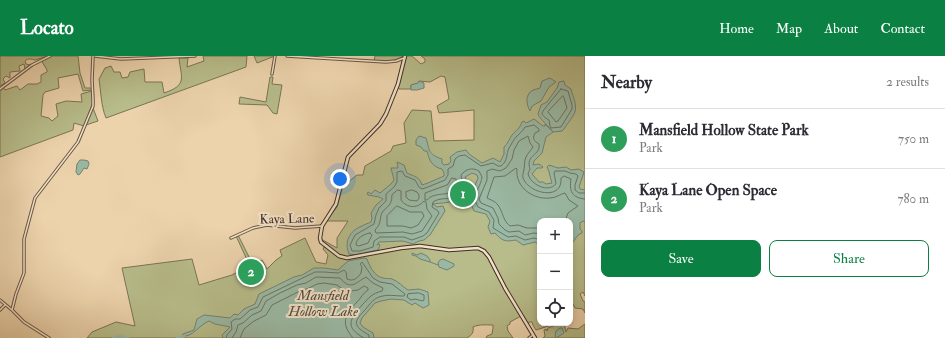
<!DOCTYPE html>
<html lang="en">
<head>
<meta charset="utf-8">
<style>
	body { margin:0; font-family:"IM FELL Double Pica",serif; background:#f2f2f3; color:#2b2b33 }
	.controls { position:absolute; right:12px; bottom:12px; display:grid; overflow:hidden; border-radius:8px; box-shadow:0 2px 6px #0003 }
	.controls button { width:36px; height:36px; display:grid; place-items:center; padding:0; border:0; border-bottom:1px solid #e1e1e2; background:#fff; color:#2b2b33; font:20px sans-serif }
	.you { position:absolute; left:340px; top:123px; width:14px; height:14px; margin:-10px; border:3px solid #fff; border-radius:50%; background:#1a73e8; box-shadow:0 0 0 6px #1a73e833 }
	.badge { display:grid; place-items:center; width:26px; height:26px; border-radius:50%; background:#0b8043; color:#fff; font-size:13px; font-weight:700 }
	.pin { position:absolute; translate:-50% -50%; border:2px solid #fff; box-shadow:0 1px 4px #0006 }
	.list { margin:0; padding:0; list-style:none }
	h2 { display:flex; justify-content:space-between; align-items:center; height:52px; margin:0; padding:0 16px; font-size:17px }
	h2 small { font-size:13px; font-weight:400; color:#7c7c81 }
	.list li { display:grid; grid-template-columns:26px 1fr auto; gap:12px; align-items:center; box-sizing:border-box; height:60px; padding:0 16px; border-top:1px solid #e1e1e2 }
	.list b { display:block; font-size:15px; white-space:nowrap }
	.list p { margin:0; font-size:13px; white-space:nowrap; color:#7c7c81 }
	.list em { font-size:13px; font-style:normal; color:#7c7c81 }
	.actions { display:flex; gap:8px; padding:12px 16px }
	.actions a { flex:1; padding:9px 0; border:1px solid #0b8043; border-radius:8px; text-align:center; font-size:14px; color:#0b8043 }
	.actions .main { background:#0b8043; color:#fff }
	.icon { flex:none; width:22px; height:22px; fill:none; stroke:currentColor; stroke-width:2; stroke-linecap:round; stroke-linejoin:round }
	.map { position:relative; flex:none; width:585px; height:282px; overflow:hidden }
	header { display:flex; align-items:center; gap:24px; box-sizing:border-box; height:56px; padding:0 20px; background:#0b8043; color:#fff }
	header strong { font-size:19px }
	nav { display:flex; gap:22px; margin-inline-start:auto; font-size:14px }
	main { display:flex }
	aside { flex:1; background:#fff }
	.map>svg:first-child { display:block }
</style>
</head>
<body>
<header>
<strong>Locato</strong>
<nav><a>Home</a><a>Map</a><a>About</a><a>Contact</a></nav>
</header>
<main>
<div class="map">
<svg width="585" height="282" viewBox="0 0 585 282">
	<rect width="100%" height="100%" fill="#ecd3ac"/>
	<filter id="stains"><feTurbulence type="fractalNoise" baseFrequency=".005" numOctaves="4"/><feColorMatrix values="0 0 0 0 .2 0 0 0 0 .09 0 0 0 0 .02 0 0 0 .5 -.17"/></filter>
	<radialGradient id="worn" r=".72"><stop offset=".6" stop-color="#630" stop-opacity="0"/><stop offset="1" stop-color="#630" stop-opacity=".3"/></radialGradient>
	<path fill="#b7bc8a" stroke="#7a7457" d="M0 0H48L35 4C31 3 28 2 25 5L26 8 30 9 25 13 24 8 19 10 20 15 10 16V22L6 20 3 23 5 27 0 30Z
		M51 0H78L80 17 85 32H92V34L83 35 78 18 58 22 59 32 45 36 43 39 41 60 49 62 52 65 58 60 56 48 66 45 82 46 81 38 92 35 93 46 84 70 74 67 73 74 0 101V33L3 31 5 34 17 30 20 34 28 28H37L41 26V19L47 16V14L41 4Z
		M203 0H247L246 11 106 62C101 50 101 36 99 23L105 12 111 10 114 16H120L122 22 128 21 130 16 144 13 145 26H162L164 37C188 29 181 22 179 2H188L187 11 204 5Z
		M254 0H275L257 7Z
		M375 0H403C395 6 384 5 374 5Z
		M406 0H412L421 8 425 6V3L421 0H585V240L583 236 580 238 583 245 585 246V257L583 253 575 252 573 248 570 249V165H540V267H558L536 274 533 269 532 266H529L528 268 523 259 510 266V268L507 270 508 275 513 282H486L487 280 492 278 493 272V269C485 269 480 268 473 271 474 276 472 279 467 282H87L92 276 116 266 135 270 122 212 192 203 199 229 232 219 250 210 236 180 238 179 253 209 262 204 267 213 276 204 282 200 280 194 305 182 316 206 326 208 328 199 323 193 324 191 326 192V188L321 183 337 192V182L348 165H326L337 151 343 130 357 119H363L365 110 391 95 393 90 406 87 404 67 412 54 431 55 434 85 474 84V54L439 57 437 50 449 43 445 21 441 20 430 26 419 25V27L411 29V33H399L398 31Z
		M270 21H273L272 28 282 29 277 58 273 57 267 49 239 48 240 41 266 46Z
		M93 52 98 65 86 69Z
		M561 267H564L566 276 568 272 578 273 585 268V282H543L545 280 544 274 546 273 547 275 548 272Z"/>
	<path fill="#9ab9a4" stroke="#758171" d="M550 22 556 26 549 31 541 45 532 50 530 55C526 48 525 38 533 34 535 33 538 33 540 32L542 25Z
		M419 25 424 27V32L417 34H411V29L418 27Z
		M564 25 565 29 571 33C573 42 579 51 573 60 570 65 567 68 564 73L562 75 553 76C549 70 540 64 538 58L541 49 547 46 557 32 559 26Z
		M534 63 543 70H545V68L553 76 546 81 542 97 534 105 533 109 539 108 543 111 542 112H537L532 118 539 126H543L546 128 552 127C550 122 550 116 547 111L549 109 558 112 566 111 571 114 579 113 584 116 579 131 580 133 585 134V166L583 165 580 167V173L582 175V177L578 179 570 190V165H540V189L535 186 523 189 516 184C505 186 502 185 495 177L491 178 488 171 490 165 486 158 474 155 469 144 478 122 477 119 472 117 465 121 467 125V133C458 148 448 146 433 148L437 151 443 150 445 155 430 179 424 184 419 185 413 188 403 185 379 186 377 189 379 188 380 189 378 194 356 199 349 198C344 186 349 175 362 170 365 168 367 168 371 166L372 162 371 157 376 149 383 143 379 141 368 139 367 137 369 136 371 138 375 134 380 137 391 128 394 124 391 112H398L397 106 404 109 407 117C415 121 419 120 422 129L428 127 444 120V117L442 113C432 111 429 104 427 95H424L421 91 416 89V84L419 80 426 82C430 94 427 98 442 103V107L444 109 449 108 451 105 450 101 457 96 466 94 469 98 482 107 493 102 500 106 504 98V91C508 88 509 83 512 79 517 73 519 74 522 66L524 65 526 67Z
		M80 104H84L88 105 89 108 87 113 84 112 80 118 78 119 76 116 77 108Z
		M412 197 417 199 421 197 427 200 430 204V206L420 203 416 200 412 199Z
		M364 202 367 203C370 211 374 220 383 222 386 223 389 222 392 223 398 225 403 231 408 234L419 233 428 236 429 249 423 252 415 247 412 249 404 244 391 243 381 245 375 247 362 262 360 267 363 271 373 277 374 282H223L222 279 230 271 215 268 209 265C199 269 192 282 182 280L183 278 194 274 197 263 204 259 230 262 234 258 238 259 244 253 255 248 259 238 294 221 302 219 314 212H324L338 214 348 205Z
		M443 203 454 208V210L447 214 439 211 438 207 440 204Z
		M560 272H562L564 277 556 282 555 280 556 275Z"/>
	<g fill="none" stroke-linecap="round" stroke-linejoin="round">
		<path stroke="#6c7364" stroke-width="1" d="M561 33 568 35 572 49V53L561 71 551 72 550 70 549 64C547 63 542 60 542 57 542 55 558 37 561 33Z
			M563 40 564 42 567 52 558 65 556 66 548 56Z
			M452 122 456 123 458 130C449 143 436 134 427 144H425V137L447 129Z
			M398 134 401 135V144C407 152 417 153 424 145L426 146 427 153 432 160 422 175 412 178 403 176 376 177 375 174C380 169 380 165 381 159 384 150 392 153 392 139Z
			M412 134 417 136 419 139V142L417 145 409 144 406 141V136Z
			M397 150 410 156H422L424 160 418 169 411 172 403 170H387V160Z
			M540 172H527L518 169 510 170C503 165 503 156 498 149 495 145 491 144 487 142L494 121 505 120 516 112 517 113C515 131 533 144 550 142 556 142 560 138 565 137L569 144 578 150 568 157 565 165
			M370 177 372 179 368 187 359 190 356 189C356 182 364 178 370 177Z
			M540 178 534 177 525 179 519 175 509 176 505 174 499 168 498 162 493 152 481 147 479 143 487 124V115L492 113 500 115 506 112 512 103 514 94 519 85 528 80 530 87 533 91C531 94 528 97 526 101 524 105 525 109 524 113 524 116 522 118 523 122 529 138 563 145 561 122L564 120 571 123C569 135 572 142 585 143
			M540 184 534 182 525 184 516 180 508 181 493 172 494 164 489 156 478 151C470 137 480 135 482 121L479 115C472 111 466 113 461 119L463 132C453 148 444 139 433 146L432 151 438 155 439 157 427 177 423 180 412 184 404 181H380L374 185 373 191 360 195H352L350 189 355 179 374 168 376 159 379 152 386 145V138L394 131 397 126V116L402 115 405 120 415 124 419 131 422 133 428 131 445 124 448 119V113L453 110 455 103 459 100 465 99 481 110 493 107 498 110H501C508 105 506 98 509 92 511 89 514 83 516 81 520 77 522 76 525 71L534 69 539 73V75L535 77C532 83 534 85 539 88 541 100 525 98 530 113L528 118C531 129 548 137 556 128L554 117 555 115H565L570 117 576 118 578 120 575 129V134L579 137H585
			M419 237 424 239V244L423 245 415 243 411 244 407 241 408 238Z
			M226 282 227 279 232 273 231 266 235 263H240L250 254 258 251 263 241 315 216H324L338 217 344 214 346 216 347 223C353 226 358 222 361 217L362 211 360 208 362 206 373 222 380 226 392 228 405 238 404 240C394 240 388 238 379 241 372 244 370 248 365 254 353 266 353 270 369 279V282
			M232 282 236 276 238 269 243 267 252 259 261 255 266 245 280 237 297 229 306 227 316 221 340 222C351 235 355 227 366 221L373 227 383 232 382 235C371 238 370 241 362 249 350 263 344 271 364 282
			M240 282 244 273 254 265 266 259 272 249 300 235 309 232 317 228 324 227 337 229 344 234 351 235 358 234 364 230 368 232V234C363 237 361 242 357 246 345 259 340 267 353 282"/>
		<path stroke="#758171" stroke-width="1" d="M430 206 438 209"/>
		<path stroke="#9ab9a4" stroke-width="2.5" d="M113 282 120 280 128 282
			M177 282 184 280"/>
		<defs>
			<path id="street" d="M95 0 121 3 195 0
				M287 0 386 6 396 5 404 2
				M272 18 275 0
				M0 33 32 9 50 0
				M231 182 253 172 267 169 295 172 322 170
				M0 244 12 254
				M0 254 5 249
				M49 282 24 266 12 254 16 238 24 217V183L35 142 78 86 93 50V43L92 24 93 0
				M529 282 533 279"/>
			<path id="secondary" d="M405 0 398 28 386 58 380 68 348 101 336 148 322 170 320 182 321 186 339 200 347 202 401 192 420 190 449 194 478 192 484 195 489 201 505 232 535 282"/>
		</defs>
		<use href="#street" stroke="#6a5646" stroke-width="3.5"/>
		<use href="#secondary" stroke="#3e2d24" stroke-width="4.5"/>
		<use href="#street" stroke="#f3e2c9" stroke-width="1.5"/>
		<use href="#secondary" stroke="#f3e2c9" stroke-width="2.5"/>
	</g>
	<g text-anchor="middle" stroke-width="4" stroke-linejoin="round" paint-order="stroke">
		<g font-size="13" fill="#3e2d24" stroke="#f3e2c9">
			<text transform="translate(287 162) rotate(-1)" y="5">Kaya Lane</text>
		</g>
		<g font-size="14" font-style="italic" fill="#50493e" stroke="#f3e2c9">
			<text x="323" y="244">Mansfield<tspan x="323" dy="16">Hollow Lake</tspan></text>
		</g>
	</g>
	<rect width="100%" height="100%" filter="url(#stains)"/>
	<rect width="100%" height="100%" fill="url(#worn)"/>
</svg>
<div class="controls">
<button>+</button>
<button>−</button>
<button><svg class="icon" aria-label="locate" viewBox="0 0 24 24"><circle cx="12" cy="12" r="6"/><path d="M12 2v4M12 18v4M2 12h4M18 12h4"/></svg></button>
</div>
<div class="you"></div>
<div class="pin badge" style="left:463px;top:138px;background:#2e9e5b">1</div>
<div class="pin badge" style="left:251px;top:216px;background:#2e9e5b">2</div>
</div>
<aside>
<h2>Nearby<small>2 results</small></h2>
<ul class="list">
<li><span class="badge" style="background:#2e9e5b">1</span><div><b>Mansfield Hollow State Park</b><p>Park</p></div><em>750 m</em></li>
<li><span class="badge" style="background:#2e9e5b">2</span><div><b>Kaya Lane Open Space</b><p>Park</p></div><em>780 m</em></li>
</ul>
<div class="actions"><a class="main">Save</a><a>Share</a></div>
</aside>
</main>
</body>
</html>
